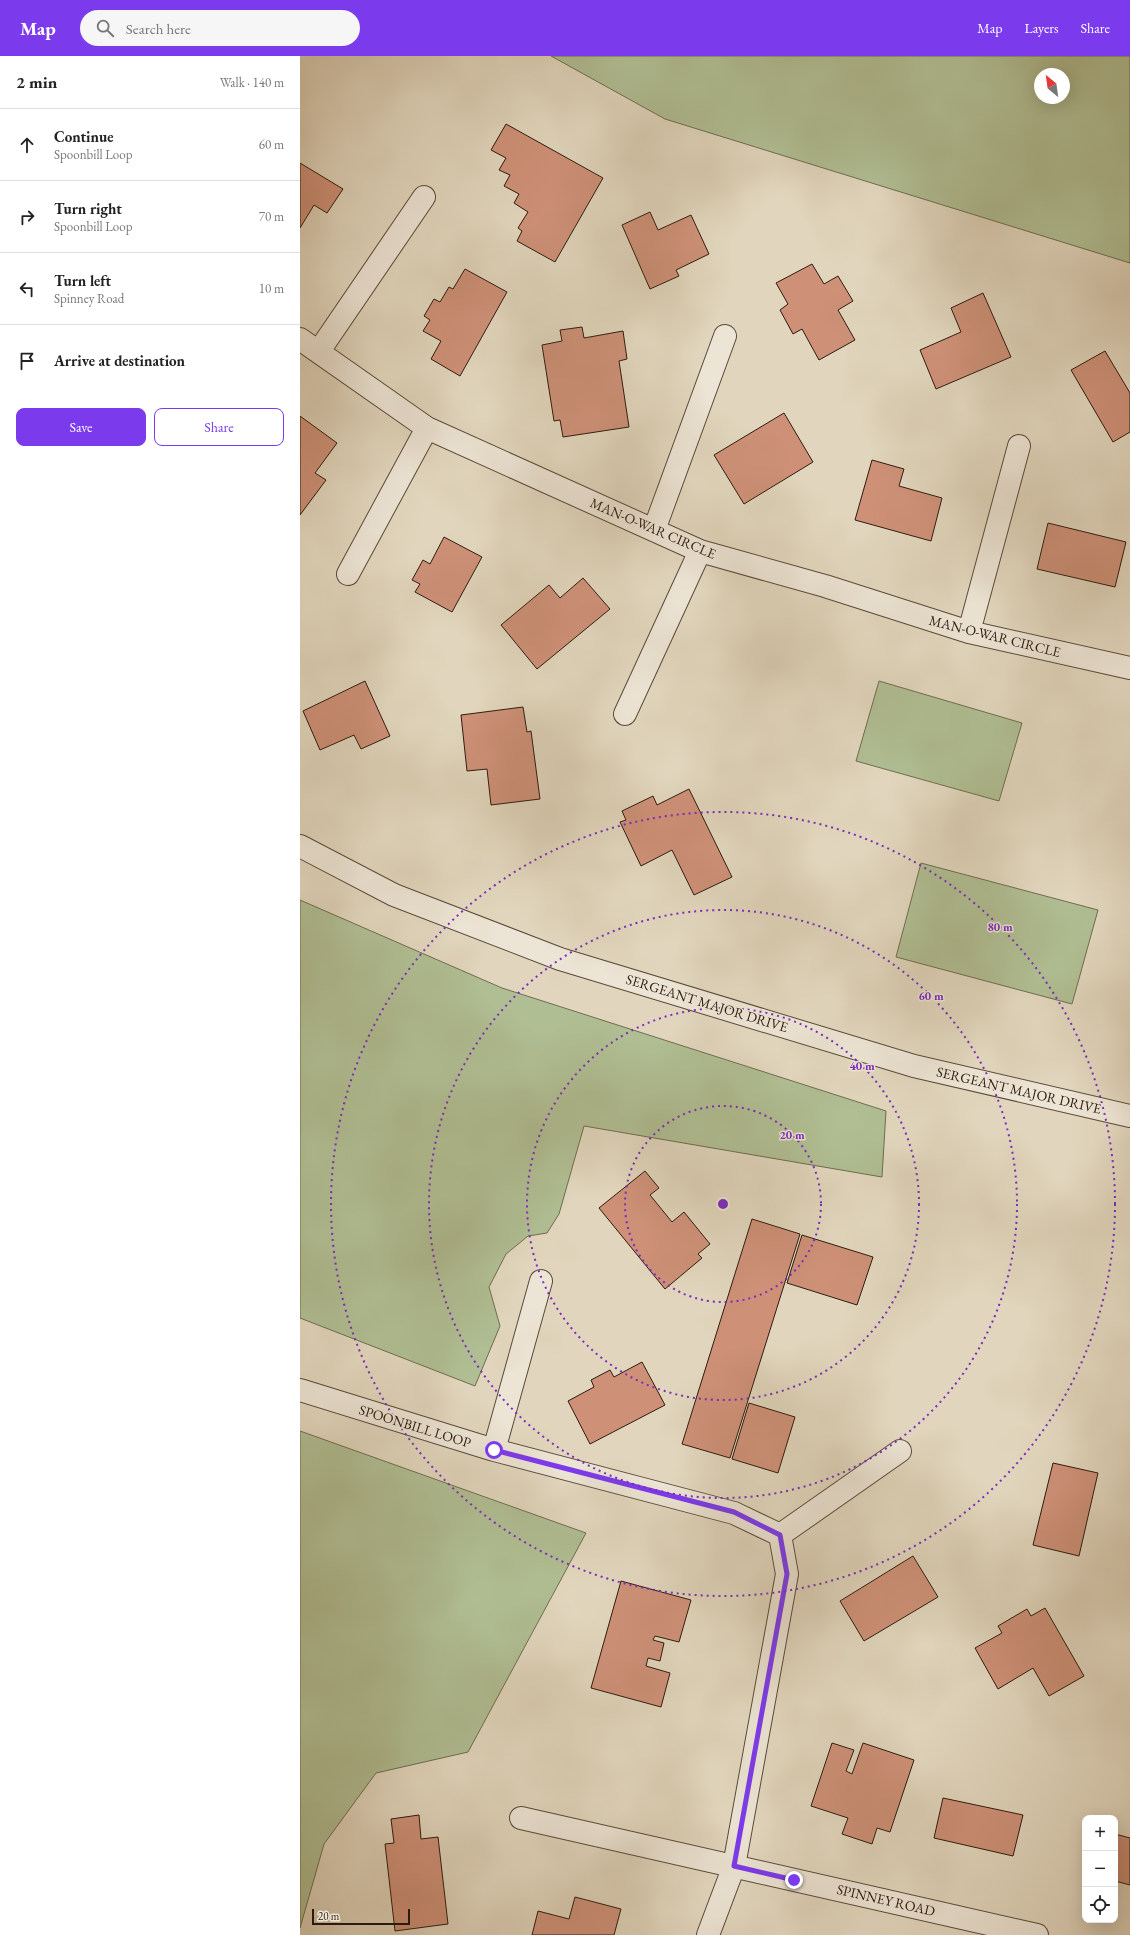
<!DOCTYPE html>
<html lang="en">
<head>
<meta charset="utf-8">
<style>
	body { margin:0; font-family:"EB Garamond",serif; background:#f6f6f6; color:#222 }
	.controls { position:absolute; right:12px; bottom:12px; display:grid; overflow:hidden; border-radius:8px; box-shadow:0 4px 16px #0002 }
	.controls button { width:36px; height:36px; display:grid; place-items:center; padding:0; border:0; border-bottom:1px solid #e0e0e0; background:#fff; color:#222; font:20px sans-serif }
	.compass { position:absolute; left:734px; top:12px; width:36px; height:36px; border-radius:50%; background:#fff; box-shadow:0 4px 16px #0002; rotate:331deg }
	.scale { position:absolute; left:12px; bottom:10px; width:98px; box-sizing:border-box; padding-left:4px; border:2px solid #2e1b0f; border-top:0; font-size:11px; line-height:14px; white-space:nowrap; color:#2e1b0f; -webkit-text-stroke:3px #ece4d4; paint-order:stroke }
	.stop { position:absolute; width:12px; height:12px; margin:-9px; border:3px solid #7c3aed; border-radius:50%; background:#fff }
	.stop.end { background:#7c3aed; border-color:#fff; box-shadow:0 1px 4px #0008 }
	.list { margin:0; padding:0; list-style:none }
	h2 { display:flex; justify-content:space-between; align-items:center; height:52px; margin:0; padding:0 16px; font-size:17px }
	h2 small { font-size:13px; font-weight:400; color:#767676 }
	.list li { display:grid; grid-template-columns:26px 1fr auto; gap:12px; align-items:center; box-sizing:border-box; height:72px; padding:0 16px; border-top:1px solid #e0e0e0 }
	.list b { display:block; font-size:15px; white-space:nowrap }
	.list p { margin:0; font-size:13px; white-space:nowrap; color:#767676 }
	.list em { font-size:13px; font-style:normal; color:#767676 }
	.actions { display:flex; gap:8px; padding:12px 16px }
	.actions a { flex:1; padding:9px 0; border:1px solid #7c3aed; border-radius:8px; text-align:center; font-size:14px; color:#7c3aed }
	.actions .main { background:#7c3aed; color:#fff }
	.icon { flex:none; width:22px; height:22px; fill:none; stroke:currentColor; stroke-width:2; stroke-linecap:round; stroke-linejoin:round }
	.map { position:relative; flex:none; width:830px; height:1879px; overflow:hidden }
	header { display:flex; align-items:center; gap:24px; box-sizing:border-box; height:56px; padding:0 20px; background:#7c3aed; color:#fff }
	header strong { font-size:19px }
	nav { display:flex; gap:22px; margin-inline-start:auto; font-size:14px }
	.search { width:280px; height:36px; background:#f6f6f6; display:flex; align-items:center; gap:10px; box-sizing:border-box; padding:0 14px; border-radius:22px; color:#767676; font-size:15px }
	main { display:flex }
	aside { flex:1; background:#fff }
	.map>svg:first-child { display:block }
</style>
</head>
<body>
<header>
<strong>Map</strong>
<div class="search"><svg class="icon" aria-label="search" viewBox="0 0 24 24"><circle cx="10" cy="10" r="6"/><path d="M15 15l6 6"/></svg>Search here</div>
<nav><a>Map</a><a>Layers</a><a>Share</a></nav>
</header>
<main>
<aside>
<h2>2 min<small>Walk · 140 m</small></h2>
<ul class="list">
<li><svg class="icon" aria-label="ahead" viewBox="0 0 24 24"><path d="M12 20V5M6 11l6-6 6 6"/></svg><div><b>Continue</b><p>Spoonbill Loop</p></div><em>60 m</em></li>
<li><svg class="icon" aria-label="right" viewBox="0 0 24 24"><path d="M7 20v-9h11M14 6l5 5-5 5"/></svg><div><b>Turn right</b><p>Spoonbill Loop</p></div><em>70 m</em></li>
<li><svg class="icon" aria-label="left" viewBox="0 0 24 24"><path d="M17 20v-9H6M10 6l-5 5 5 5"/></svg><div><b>Turn left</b><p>Spinney Road</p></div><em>10 m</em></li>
<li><svg class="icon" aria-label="arrive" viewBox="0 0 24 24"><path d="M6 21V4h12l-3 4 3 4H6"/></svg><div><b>Arrive at destination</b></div></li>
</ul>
<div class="actions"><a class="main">Save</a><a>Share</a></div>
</aside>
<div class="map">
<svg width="830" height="1879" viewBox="0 0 830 1879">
	<rect width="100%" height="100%" fill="#e1d6bd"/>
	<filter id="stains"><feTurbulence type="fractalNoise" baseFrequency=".005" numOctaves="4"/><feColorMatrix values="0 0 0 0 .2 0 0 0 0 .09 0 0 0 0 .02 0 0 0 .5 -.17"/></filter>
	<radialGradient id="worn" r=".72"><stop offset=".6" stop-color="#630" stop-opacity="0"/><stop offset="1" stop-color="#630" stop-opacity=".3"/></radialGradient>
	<path fill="#b0be93" stroke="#6f6c51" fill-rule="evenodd" d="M251 0H830V207L365 63ZM740 18H764V42H740Z
		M579 625 722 667 699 745 556 705Z
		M621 807 798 854 772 948 596 901Z
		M0 844 202 932 586 1055 582 1121 284 1070 259 1158 247 1177 228 1180 206 1198 189 1231 200 1270 175 1330 0 1262Z
		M0 1375 286 1477 168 1696 76 1717 24 1788 0 1872Z"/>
	<path fill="#ce9178" stroke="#2e1b0f" d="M206 68 303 122 255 206 217 185 222 175 218 172 228 156 214 147 219 138 204 130 210 119 199 114 206 102 191 94Z
		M0 107 43 133 27 157 14 149 0 172Z
		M350 156 358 174 391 159 409 198 376 214 379 220 350 233 322 169Z
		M512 208 524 228 538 220 553 245 538 254 555 284 519 304 502 273 493 278 480 254 488 248 476 227Z
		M165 213 207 236 160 320 131 303 141 285 123 275 130 264 124 260 134 243 140 246 149 231 153 233Z
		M683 237 711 301 636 333 620 294 661 276 651 252Z
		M282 271 284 282 323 275 327 303 319 305 329 371 263 381 260 364 254 365 242 289 262 285 260 274Z
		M805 295 830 337V376L813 386 771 314Z
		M484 357 513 406 444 448 414 399Z
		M0 360 37 387 15 417 26 424 0 459Z
		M572 404 604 413 599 430 642 442 631 485 555 464Z
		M748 467 826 486 815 531 737 513Z
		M144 481 182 501 152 556 115 536 120 528 112 524 123 504 130 508Z
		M283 522 310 553 237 613 201 569 249 529 260 542Z
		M65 625 90 680 61 693 54 679 20 694 3 655Z
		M223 651 227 676 231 675 240 743 191 749 187 713 167 715 161 659Z
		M389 733 432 821 394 839 372 794 341 810 320 766 326 764 322 755 353 740 357 749Z
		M345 1115 359 1132 350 1139 372 1166 384 1156 410 1188 398 1198 402 1202 365 1233 299 1152Z
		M452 1163 500 1178 430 1402 382 1388Z
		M502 1179 573 1201 557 1249 487 1227Z
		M342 1306 365 1349 290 1388 268 1345 294 1331 291 1324 310 1314 314 1321Z
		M449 1347 495 1361 478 1417 432 1403Z
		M753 1407 798 1417 779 1500 733 1489Z
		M613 1500 638 1541 564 1585 540 1545Z
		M321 1525 391 1544 379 1586 355 1580 353 1584 364 1587 360 1605 348 1602 346 1610 370 1617 361 1651 291 1632Z
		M745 1552 784 1620 749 1640 733 1612 698 1633 675 1592 702 1577 698 1570 727 1553 731 1560Z
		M532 1687 554 1694 546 1715 552 1718 563 1687 614 1704 590 1776 577 1772 572 1788 542 1778 548 1762 511 1750Z
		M643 1742 723 1759 713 1800 634 1782Z
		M119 1759 121 1783 138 1781 148 1868 95 1875 85 1788 94 1787 91 1763Z
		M815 1778 830 1782V1829L815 1825Z
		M275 1841 321 1853 314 1879H232L238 1855 269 1863Z"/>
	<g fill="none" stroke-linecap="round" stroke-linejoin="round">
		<defs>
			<path id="minor" d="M0 283 127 372 400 495 525 530 669 576 830 612
				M19 295 124 141
				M354 474 425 280
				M48 518 127 372
				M669 576 719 390
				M325 658 400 495
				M0 790 94 839 260 903 614 1010 830 1060
				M0 1334 194 1394 434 1457 480 1479 487 1518 434 1810 408 1879
				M194 1394 241 1225
				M480 1479 600 1395
				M221 1762 737 1879"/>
		</defs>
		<use href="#minor" stroke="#5b4a3a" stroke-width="24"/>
		<use href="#minor" stroke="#ece4d4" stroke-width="22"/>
	</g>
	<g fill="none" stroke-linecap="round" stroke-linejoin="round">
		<path stroke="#7c3aed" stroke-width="5" d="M194 1394 434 1456 480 1479 487 1518 434 1810 494 1824"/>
	</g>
	<g fill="none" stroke="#7b2cbf" stroke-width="2" stroke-dasharray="2 4">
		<circle cx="423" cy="1148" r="98"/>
		<circle cx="423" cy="1148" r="196"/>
		<circle cx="423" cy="1148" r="294"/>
		<circle cx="423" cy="1148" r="392"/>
	</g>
	<g text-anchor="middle" stroke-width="3" stroke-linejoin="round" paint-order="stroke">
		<g font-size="14" fill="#2e1b0f" stroke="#ece4d4">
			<text transform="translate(353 472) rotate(23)" y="5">MAN-O-WAR CIRCLE</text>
			<text transform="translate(695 580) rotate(14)" y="5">MAN-O-WAR CIRCLE</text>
			<text transform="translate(407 947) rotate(17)" y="5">SERGEANT MAJOR DRIVE</text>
			<text transform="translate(719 1034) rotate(13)" y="5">SERGEANT MAJOR DRIVE</text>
			<text transform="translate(115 1370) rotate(17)" y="5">SPOONBILL LOOP</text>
			<text transform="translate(586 1844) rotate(13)" y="5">SPINNEY ROAD</text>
		</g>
	</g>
	<circle cx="423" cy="1148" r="6" fill="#7b2cbf" stroke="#ece4d4" stroke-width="2"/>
	<g font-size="12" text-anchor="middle" font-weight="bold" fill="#7b2cbf" stroke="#ece4d4" stroke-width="3" stroke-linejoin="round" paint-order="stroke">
		<text x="700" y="875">80 m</text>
		<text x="631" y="944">60 m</text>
		<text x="562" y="1014">40 m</text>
		<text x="492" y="1083">20 m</text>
	</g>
	<rect width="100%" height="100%" filter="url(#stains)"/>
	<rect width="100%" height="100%" fill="url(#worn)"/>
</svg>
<div class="controls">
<button>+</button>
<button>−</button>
<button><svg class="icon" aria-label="locate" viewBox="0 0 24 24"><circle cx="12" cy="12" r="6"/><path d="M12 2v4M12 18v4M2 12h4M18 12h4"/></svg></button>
</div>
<svg class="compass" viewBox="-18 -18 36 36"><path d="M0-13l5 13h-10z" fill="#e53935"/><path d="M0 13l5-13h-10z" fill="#767676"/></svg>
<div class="scale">20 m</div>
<div class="stop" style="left:194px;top:1394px"></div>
<div class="stop end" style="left:494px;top:1824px"></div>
</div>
</main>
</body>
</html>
